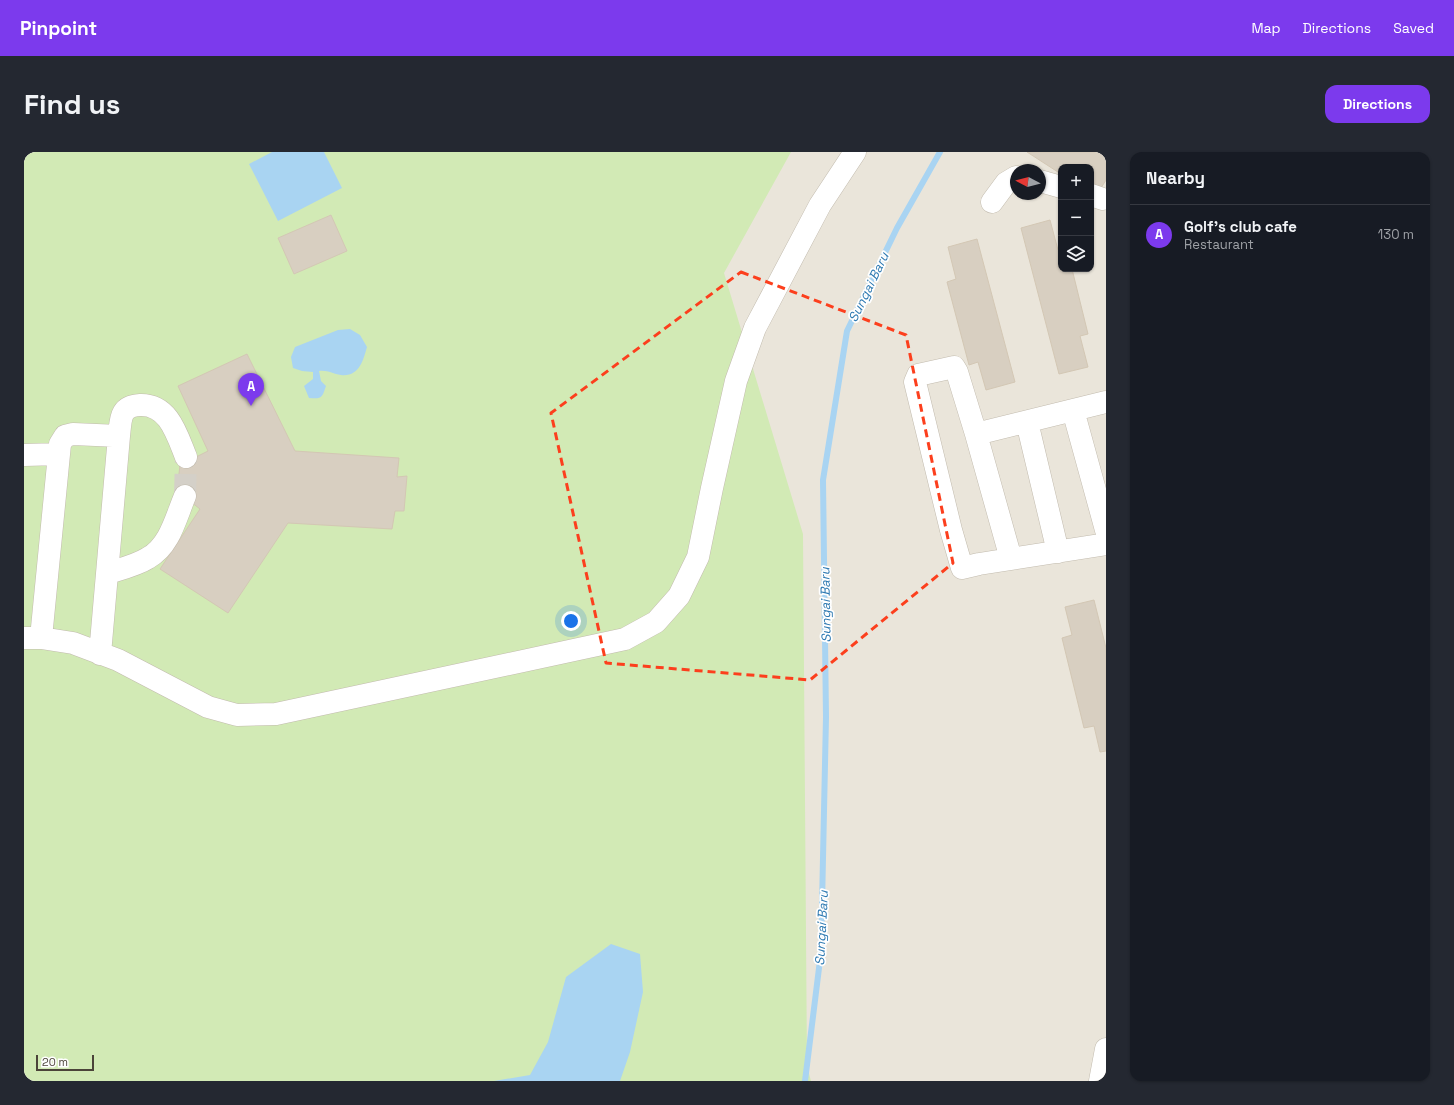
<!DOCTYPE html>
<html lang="en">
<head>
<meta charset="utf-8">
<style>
	body { margin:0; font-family:"Space Grotesk",sans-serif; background:#242831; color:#f1f3f6 }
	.controls { position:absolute; right:12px; top:12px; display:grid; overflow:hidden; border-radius:8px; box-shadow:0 1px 3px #0004 }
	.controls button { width:36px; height:36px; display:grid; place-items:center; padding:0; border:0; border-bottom:1px solid #363941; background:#171b24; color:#f1f3f6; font:20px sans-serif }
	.compass { position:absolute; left:986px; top:12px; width:36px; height:36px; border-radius:50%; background:#171b24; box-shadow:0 1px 3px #0004; rotate:277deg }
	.scale { position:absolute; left:12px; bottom:10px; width:58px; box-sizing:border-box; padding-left:4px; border:2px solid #4b4439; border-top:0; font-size:11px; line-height:14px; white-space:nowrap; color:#4b4439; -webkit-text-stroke:3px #fff; paint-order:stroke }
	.you { position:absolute; left:547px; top:469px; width:14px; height:14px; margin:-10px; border:3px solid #fff; border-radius:50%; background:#1a73e8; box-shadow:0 0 0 6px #1a73e833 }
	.badge { display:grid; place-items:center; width:26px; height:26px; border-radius:50%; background:#7c3aed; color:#fff; font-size:13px; font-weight:700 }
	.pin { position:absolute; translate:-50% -33px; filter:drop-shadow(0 1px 2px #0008) }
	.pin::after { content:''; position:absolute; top:21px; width:14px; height:12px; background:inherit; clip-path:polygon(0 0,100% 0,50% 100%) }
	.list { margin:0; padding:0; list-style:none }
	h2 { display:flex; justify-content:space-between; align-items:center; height:52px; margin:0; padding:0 16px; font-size:17px }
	h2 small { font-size:13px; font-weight:400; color:#9ea1a6 }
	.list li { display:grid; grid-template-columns:26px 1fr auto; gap:12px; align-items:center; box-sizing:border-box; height:60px; padding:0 16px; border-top:1px solid #363941 }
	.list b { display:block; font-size:15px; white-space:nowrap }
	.list p { margin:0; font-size:13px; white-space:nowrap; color:#9ea1a6 }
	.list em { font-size:13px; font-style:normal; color:#9ea1a6 }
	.icon { flex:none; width:22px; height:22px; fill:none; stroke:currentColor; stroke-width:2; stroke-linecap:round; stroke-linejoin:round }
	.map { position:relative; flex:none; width:1082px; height:929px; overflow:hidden; border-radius:12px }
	header { display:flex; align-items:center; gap:24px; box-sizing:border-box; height:56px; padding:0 20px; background:#7c3aed; color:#fff }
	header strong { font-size:19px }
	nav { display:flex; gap:22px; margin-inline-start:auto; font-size:14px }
	.intro { display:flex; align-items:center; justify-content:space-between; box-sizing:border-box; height:96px; padding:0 24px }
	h1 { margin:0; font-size:28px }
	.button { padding:10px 18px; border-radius:12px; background:#7c3aed; color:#fff; font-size:14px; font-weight:700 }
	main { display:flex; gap:24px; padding:0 24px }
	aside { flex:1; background:#171b24; border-radius:12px; box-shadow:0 1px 3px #0004 }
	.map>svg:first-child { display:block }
</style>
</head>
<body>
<header>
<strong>Pinpoint</strong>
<nav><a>Map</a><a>Directions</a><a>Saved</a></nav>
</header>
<div class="intro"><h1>Find us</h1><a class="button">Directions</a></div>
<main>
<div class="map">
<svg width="1082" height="929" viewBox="0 0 1082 929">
	<rect width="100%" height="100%" fill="#f6f3ec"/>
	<path fill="#eae5da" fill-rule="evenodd" d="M0 0H1082V929H0ZM1037 15H1067V117H1037ZM992 18H1016V42H992Z"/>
	<path fill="#d2eab5" d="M0 0H767L700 121 779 382 783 914 787 929H0Z"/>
	<path fill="#a9d4f2" d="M248 0H300L318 36 254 69 225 12Z
		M326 177 336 183 343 195C339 209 335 225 317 223 309 222 304 218 295 219L297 229 302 234C298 246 298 247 285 246L280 234 289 227V220L278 219 269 216 267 205 271 195 314 178Z
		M587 792 616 802 619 840 606 900 596 929H470L506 923 524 890 542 825Z"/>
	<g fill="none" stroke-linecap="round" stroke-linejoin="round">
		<path stroke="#a9d4f2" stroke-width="6" d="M781 929 797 800 802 565 799 328 823 179 873 76 916 0"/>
	</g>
	<path fill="#d8cfc1" stroke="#d3c7b4" d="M1003 0H1082V28L1072 44 1067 40V15H1037V22Z
		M307 63 323 99 270 122 254 86Z
		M1026 68 1034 98 1037 97V117H1048L1064 182 1056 184 1064 215 1035 222 997 76Z
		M953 87 991 230 962 238 954 210 945 213 923 130 932 127 924 95Z
		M223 202 271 299 375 306 373 325 383 324 380 359H371L368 377 264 371 204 461 136 417 176 357 153 339 156 313 184 299 154 234Z
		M1070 448 1082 496V599L1076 600 1070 574 1060 576 1038 486 1048 483 1041 455Z"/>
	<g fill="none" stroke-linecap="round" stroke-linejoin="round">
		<path stroke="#d4d0c8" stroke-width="22" stroke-dasharray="22 11" stroke-linecap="butt" d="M161 344 162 305"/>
		<defs>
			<path id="minor" d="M1016 29 1037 35
				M1067 43 1079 47
				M968 50 982 31 992 25
				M1082 250 952 282 933 220 930 215 894 223 891 230 927 378 938 416 955 412 1082 392
				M1049 258 1082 378
				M1003 270 1034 400
				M952 282 987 407
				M0 303 35 302
				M84 421C97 417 113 413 124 406 146 394 152 365 161 344
				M0 486H17L49 491 94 508 184 555 213 563 252 562 601 487 632 470 655 444 674 405 688 336 712 229 731 176 796 53 831 0
				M17 486 36 292 41 284 49 282 95 284
				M76 502 95 284C97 268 95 254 116 253 145 252 153 283 162 305
				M1076 929 1082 897"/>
		</defs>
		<use href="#minor" stroke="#c2bbae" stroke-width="23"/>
		<use href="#minor" stroke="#fff" stroke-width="22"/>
	</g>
	<path fill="none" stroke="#fc3f1d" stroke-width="3" stroke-dasharray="8 5" stroke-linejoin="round" d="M717 120 882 183 929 411 786 528 582 511 527 261Z"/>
	<g text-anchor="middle" stroke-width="3.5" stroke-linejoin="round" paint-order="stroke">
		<g font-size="13" font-style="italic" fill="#2e7ab2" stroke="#fff">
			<text transform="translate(844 135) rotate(-64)" y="5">Sungai Baru</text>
			<text transform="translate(801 453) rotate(-91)" y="5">Sungai Baru</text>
			<text transform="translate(797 776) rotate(-87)" y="5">Sungai Baru</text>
		</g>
	</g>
</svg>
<div class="controls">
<button>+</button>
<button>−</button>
<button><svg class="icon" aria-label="layers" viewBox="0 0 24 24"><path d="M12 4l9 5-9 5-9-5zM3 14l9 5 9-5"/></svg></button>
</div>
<svg class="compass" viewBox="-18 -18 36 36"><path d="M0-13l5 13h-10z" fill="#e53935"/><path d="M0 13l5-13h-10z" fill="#9ea1a6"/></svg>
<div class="scale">20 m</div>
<div class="you"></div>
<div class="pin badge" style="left:227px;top:254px">A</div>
</div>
<aside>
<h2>Nearby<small></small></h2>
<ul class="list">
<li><span class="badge">A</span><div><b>Golf's club cafe</b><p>Restaurant</p></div><em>130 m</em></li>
</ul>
</aside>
</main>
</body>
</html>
